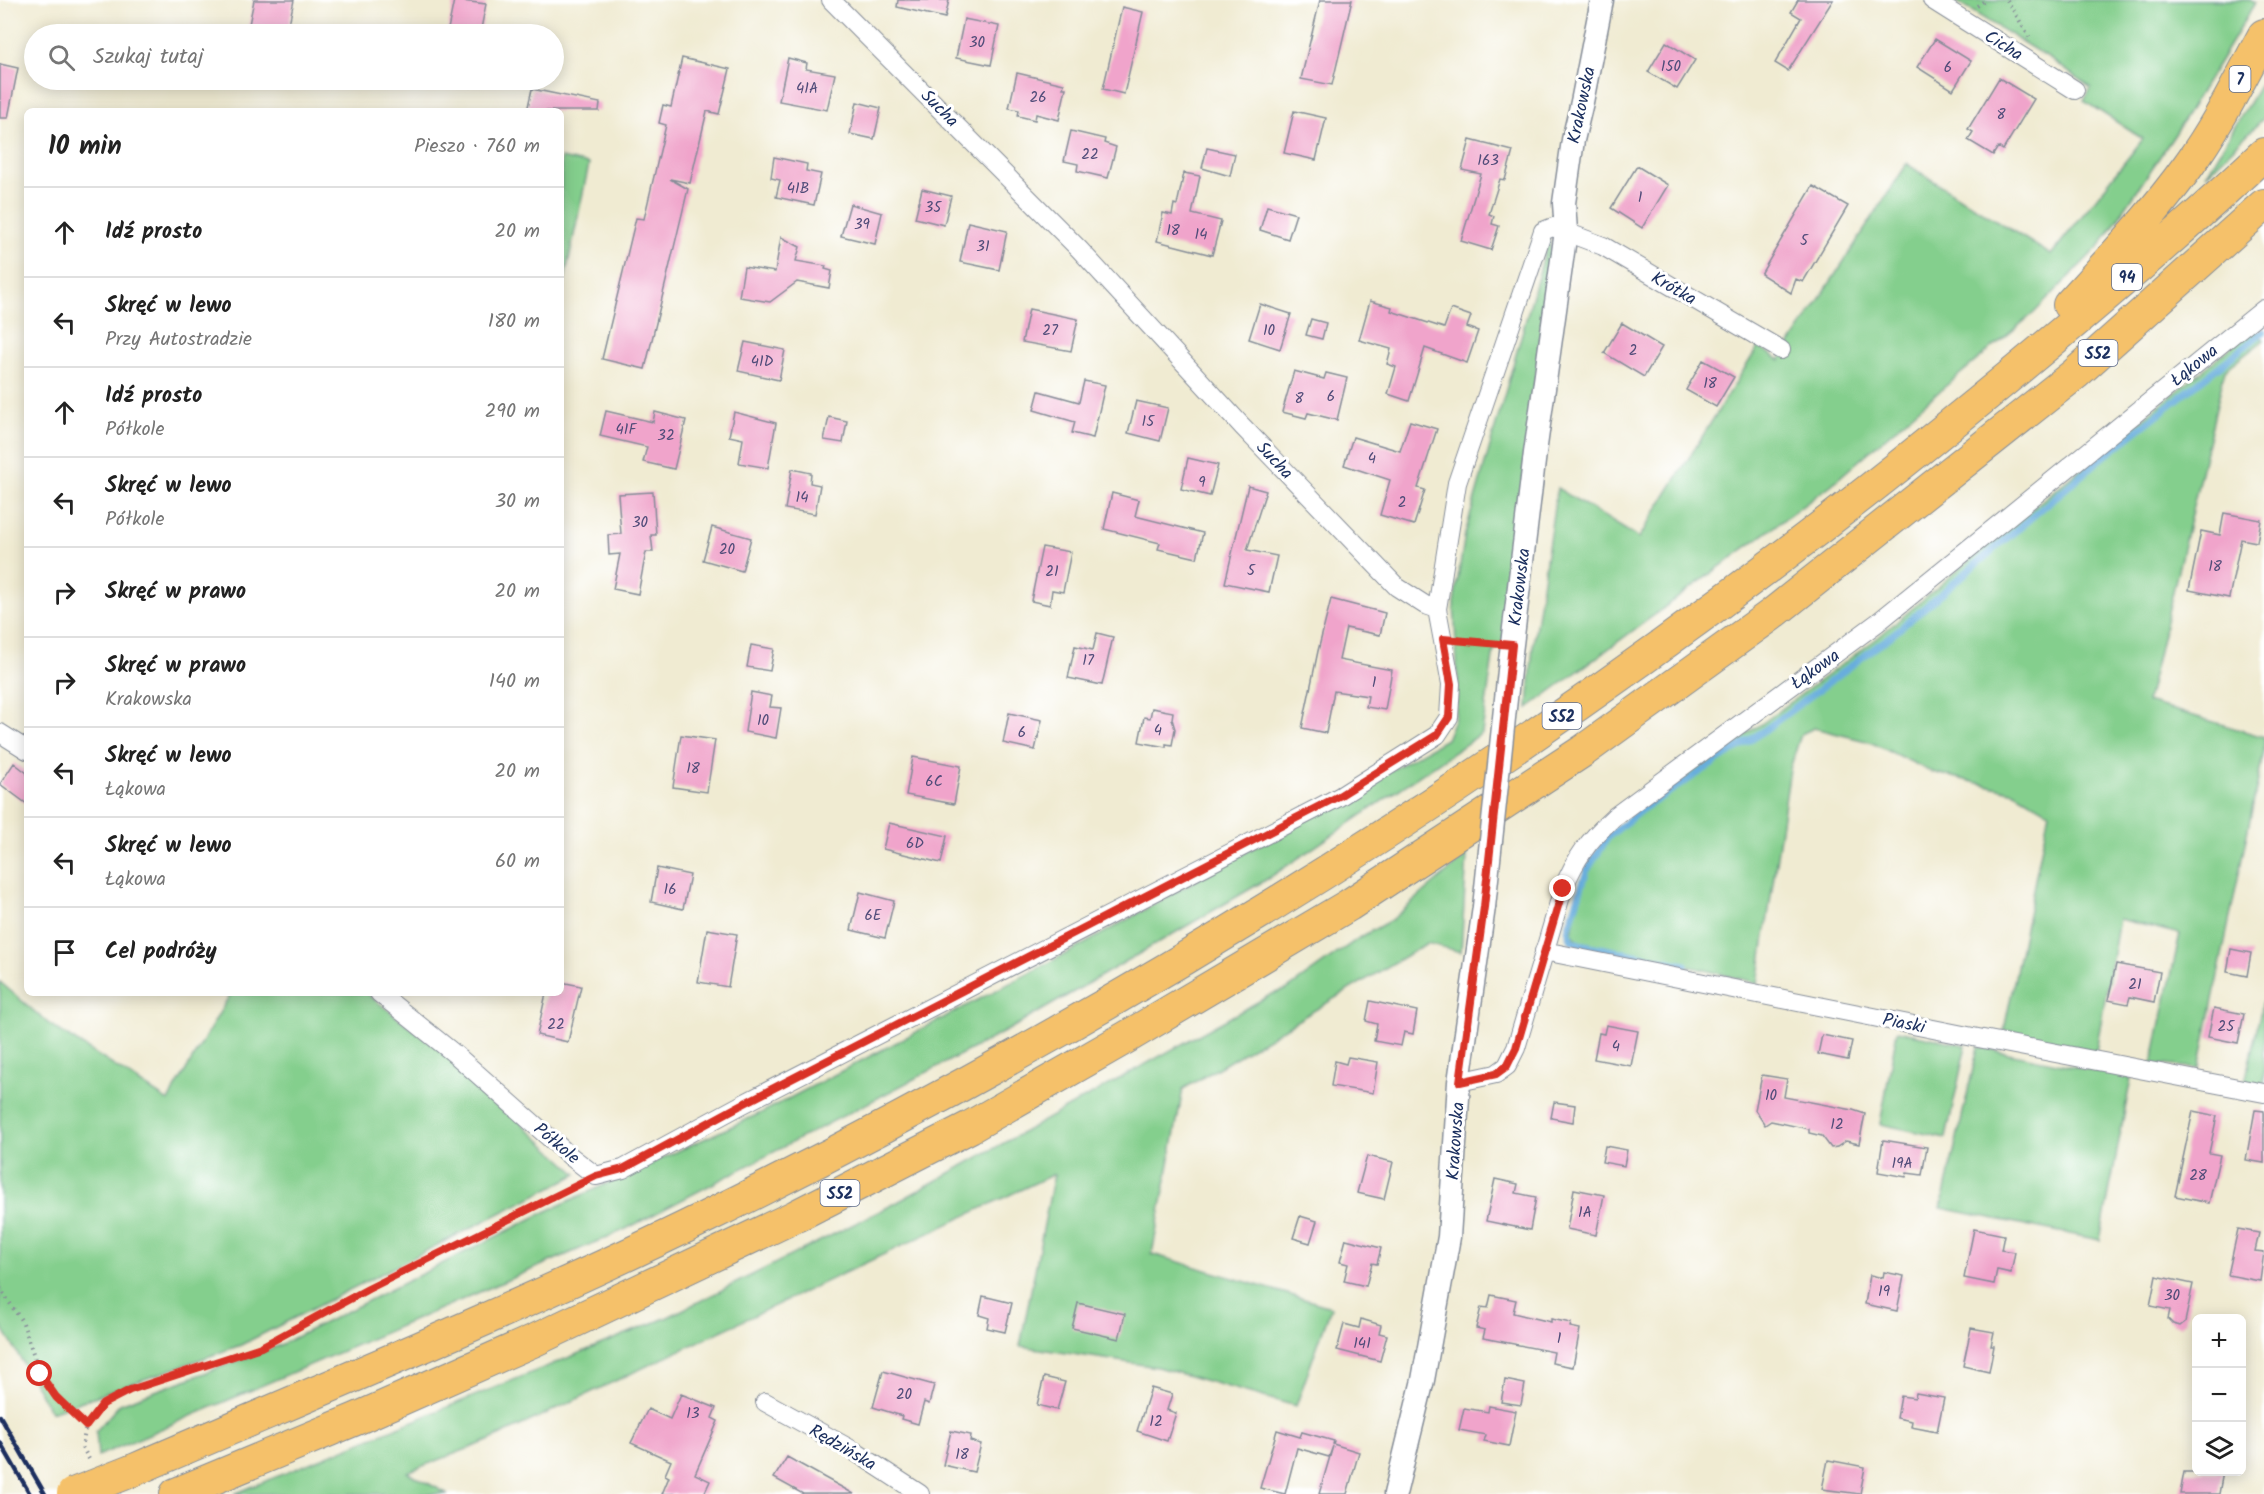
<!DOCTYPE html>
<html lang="pl">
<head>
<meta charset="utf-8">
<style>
	body { margin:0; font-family:Kalam,sans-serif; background:#f6f6f6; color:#222 }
	.controls { position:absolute; right:18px; bottom:18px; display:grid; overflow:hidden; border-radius:9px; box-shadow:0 3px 15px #0003 }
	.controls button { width:54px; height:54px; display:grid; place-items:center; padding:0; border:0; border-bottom:2px solid #e0e0e0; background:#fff; color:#222; font:30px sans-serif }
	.stop { position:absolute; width:18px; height:18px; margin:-14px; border:4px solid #d93025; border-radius:50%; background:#fff }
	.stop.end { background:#d93025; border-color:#fff; box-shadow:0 2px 6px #0008 }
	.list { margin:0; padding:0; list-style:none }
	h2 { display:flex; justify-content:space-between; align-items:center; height:78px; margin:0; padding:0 24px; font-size:26px }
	h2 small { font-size:20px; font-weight:400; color:#767676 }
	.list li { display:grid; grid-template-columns:39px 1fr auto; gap:18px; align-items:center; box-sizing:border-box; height:90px; padding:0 24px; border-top:2px solid #e0e0e0 }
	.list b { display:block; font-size:22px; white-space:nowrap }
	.list p { margin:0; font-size:20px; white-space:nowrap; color:#767676 }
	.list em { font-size:20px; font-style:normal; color:#767676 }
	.icon { flex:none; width:33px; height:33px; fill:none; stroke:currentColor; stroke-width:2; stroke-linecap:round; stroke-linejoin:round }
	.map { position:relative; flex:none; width:2264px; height:1494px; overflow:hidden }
	.search { position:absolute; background:#fff; box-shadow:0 3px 15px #0003; left:24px; top:24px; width:540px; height:66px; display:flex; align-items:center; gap:15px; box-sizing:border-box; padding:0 21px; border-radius:33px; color:#767676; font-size:22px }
	.panel { position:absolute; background:#fff; box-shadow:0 3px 15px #0003; left:24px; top:108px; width:540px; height:888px; border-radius:9px }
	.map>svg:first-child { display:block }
</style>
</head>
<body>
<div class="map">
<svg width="2264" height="1494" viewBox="0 0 2264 1494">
	<rect width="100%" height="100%" fill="#fff"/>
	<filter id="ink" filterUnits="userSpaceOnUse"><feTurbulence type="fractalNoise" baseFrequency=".0167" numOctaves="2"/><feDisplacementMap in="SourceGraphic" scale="12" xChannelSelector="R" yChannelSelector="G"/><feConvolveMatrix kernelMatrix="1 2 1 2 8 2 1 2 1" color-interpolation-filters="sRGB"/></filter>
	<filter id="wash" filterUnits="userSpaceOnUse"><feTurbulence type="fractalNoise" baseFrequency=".008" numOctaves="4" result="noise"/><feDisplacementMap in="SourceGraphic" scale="24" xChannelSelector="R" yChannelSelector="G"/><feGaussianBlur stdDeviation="1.35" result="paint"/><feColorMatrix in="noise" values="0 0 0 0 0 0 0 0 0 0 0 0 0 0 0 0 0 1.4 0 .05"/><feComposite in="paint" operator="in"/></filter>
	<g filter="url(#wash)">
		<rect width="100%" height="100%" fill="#f0ebd2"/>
		<path fill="#84cf8d" stroke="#507f76" stroke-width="1.5" d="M1954 0H2250L2255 3 2175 134 2101 244 2034 313 1918 409 1831 485 1528 708 1533 645 1557 488 1639 538 1758 347 1780 360 1907 164 2051 255 2143 139 2084 101 2091 88 2053 61Z
			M2264 78V118L2206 175Z
			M561 158 589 164 561 297Z
			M1549 238 1551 253 1503 644 1494 650 1482 733 1269 878 1010 1029 624 1230 98 1456 96 1431 120 1404 278 1346 547 1211 763 1112 1079 947 1446 739 1455 717 1458 685 1454 603 1465 534Z
			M2255 328 2264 340 2225 370 2147 702 2264 737V751L2199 1068 2152 1064 2180 934 2119 919 2096 1051 2004 1030 2049 812 2015 792 1932 772 1870 742 1814 728 1801 734 1790 769 1758 983 1618 949 1578 941 1572 933 1581 879 1606 835 1679 777 1760 725 1876 639 2008 528Z
			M1467 855 1461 952 1427 943 1183 1089 1152 1254 1331 1307 1296 1406 1157 1367 1020 1346 1054 1174 488 1441 407 1472 448 1494H234L668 1317 894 1204 1272 994 1286 990 1359 938 1393 919Z
			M0 982 49 1024 168 1101 231 993H366L455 1062 577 1174 241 1345 51 1412 0 1323Z
			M2264 996V1086L2245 1081Z
			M1897 1031 1966 1045 1946 1138 1880 1124Z
			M1978 1047 2131 1078 2100 1240 1941 1208Z"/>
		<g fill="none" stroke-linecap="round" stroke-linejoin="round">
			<path stroke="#67addd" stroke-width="7" d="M1685 965 1579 944 1572 941 1568 930 1587 870 1608 837 1641 810 1762 732 1892 635 2097 462 2263 332"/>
		</g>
		<g id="blocks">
			<path fill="#f0a4cb" d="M254 0H294L287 34H247Z
				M454 0 486 4 480 34H447Z
				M898 0H949L945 18 897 7Z
				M1320 0H1352L1332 85 1301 79Z
				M1798 0H1833L1788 71 1775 63 1801 18 1791 12Z
				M1122 7 1143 12 1124 94 1103 89Z
				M964 19 999 26 991 65 956 58Z
				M1935 39 1971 61 1953 90 1917 67Z
				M1666 42 1695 60 1677 89 1648 72Z
				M682 58 730 69 719 114 707 111 690 183 670 179 688 189 645 369 602 359 636 218 644 219 666 125 659 123 663 105 671 107Z
				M788 58 807 63 806 69 835 74 827 110 779 101Z
				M0 64 18 68 8 118H0Z
				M1017 73 1064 84 1063 88H1066L1059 120 1036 114 1035 120 1018 116 1019 110 1009 108Z
				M1999 78 2034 99 2003 150 1998 147 1993 155 1968 140 1973 132 1968 129Z
				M532 89 600 103 599 111H527Z
				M857 102 881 108 874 139 850 134Z
				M1294 111 1326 118 1316 160 1284 153Z
				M1071 131 1105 139 1104 143 1116 147 1108 178 1077 171 1078 164 1064 161Z
				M1470 140 1513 151 1505 180 1500 179 1489 214 1494 216 1492 224 1499 226 1491 250 1461 241 1481 174 1462 170Z
				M1207 148 1235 154 1230 176 1202 168Z
				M774 157 807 164 806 171 821 174 814 205 776 197 780 180 771 178Z
				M1637 166 1668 185 1642 228 1611 208Z
				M1184 173 1200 176 1192 214 1221 221 1212 255 1157 241 1163 213 1172 215 1174 204 1177 205Z
				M1813 186 1848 206 1803 282 1796 279 1791 293 1761 274Z
				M922 189 951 196 944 225 915 218Z
				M850 204 882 213 875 244 841 236Z
				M1267 206 1296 214 1288 239 1260 230Z
				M968 222 1007 231 999 270 960 262Z
				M781 237 800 247 796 261 826 266 825 269 832 271 829 288 797 282 770 302 739 297 744 267 775 272Z
				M1370 301 1392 307 1391 311 1444 328 1451 309 1471 316 1467 327 1478 331 1467 363 1425 348 1409 401 1388 394 1396 367 1387 364 1391 349 1359 340Z
				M1260 304 1291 314 1280 349 1249 339Z
				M1029 309 1078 319 1071 351 1022 342Z
				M1311 319 1326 323 1322 339 1306 335Z
				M1622 323 1662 347 1644 377 1604 353Z
				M745 342 785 350 779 380 738 371Z
				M1703 360 1734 377 1716 407 1686 390Z
				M1294 371 1324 379 1326 373 1347 378 1337 420 1308 413 1306 418 1282 412Z
				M1084 381 1105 385 1093 438 1072 433 1075 422 1034 410 1039 391 1079 402Z
				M1136 401 1168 408 1160 441 1128 433Z
				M606 411 653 422 655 412 686 420 674 469 643 462 647 447 600 436Z
				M734 412 776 423 768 468 739 463 743 439 729 436Z
				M829 417 847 421 843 443 824 440Z
				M1410 421 1437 429 1418 488 1425 490 1414 525 1380 515 1390 480 1344 465 1353 437 1400 451Z
				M1188 458 1218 465 1210 496 1181 489Z
				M792 469 811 473 810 483 820 485 815 514 785 509Z
				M1248 486 1266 491 1247 550 1277 556 1269 592 1225 583Z
				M653 492 656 535H651L653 552H646L638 594 613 589 620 554 609 555 608 535 621 534 618 494Z
				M1112 493 1139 500 1135 516 1203 533 1197 558 1158 549 1160 543 1104 529Z
				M2224 513 2261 520 2257 542 2241 539 2229 598 2189 590 2201 531 2220 535Z
				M712 527 751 538 742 571 703 560Z
				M1042 547 1071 552 1063 592 1052 590 1050 605 1031 601Z
				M1331 599 1385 613 1380 635 1346 628 1339 660 1392 670 1385 710 1366 707 1368 696 1334 691 1326 733 1302 728 1318 651Z
				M1097 633 1113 637 1102 685 1068 678 1075 646 1093 650Z
				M751 645 774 649 770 671 747 667Z
				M751 692 772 696 770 707 781 708 776 738 745 732Z
				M1152 708 1173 712 1172 719 1175 729 1172 745 1166 744V747L1139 742 1144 717 1150 718Z
				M1009 713 1042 720 1035 750 1003 743Z
				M681 735 715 740 707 792 673 787Z
				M913 757 961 766 954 804 906 795Z
				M14 763 27 773V804L0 784Z
				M889 823 947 836 941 863 883 849Z
				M657 868 690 875 683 909 651 902Z
				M860 892 894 901 885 938 851 930Z
				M707 929 737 934 728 987 698 982Z
				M2231 949 2251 953 2247 976 2227 972Z
				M2116 964 2160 972 2154 1002 2130 997 2128 1004 2108 1000Z
				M561 982 581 986 568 1042 537 1035 546 993H561Z
				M1370 1001 1417 1011 1413 1034 1404 1032 1401 1046 1374 1041 1377 1024 1366 1021Z
				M2214 1008 2244 1014 2238 1043 2208 1037Z
				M1606 1025 1638 1031 1631 1066 1594 1059 1599 1033 1604 1034Z
				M1822 1035 1852 1041 1848 1060 1818 1054Z
				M1348 1057 1378 1062 1373 1093 1331 1086 1335 1061 1346 1064Z
				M1762 1075 1787 1079 1784 1097 1853 1110 1865 1114 1859 1144 1846 1141 1837 1147 1831 1148 1822 1136 1809 1133V1129L1771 1121 1765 1125 1755 1110Z
				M1554 1102 1575 1105 1573 1122 1551 1118Z
				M2255 1110 2264 1111V1163L2246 1160Z
				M2193 1111 2217 1116 2209 1153 2220 1155 2209 1203 2175 1196Z
				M1883 1140 1927 1147 1922 1175 1907 1173 1906 1177 1878 1172Z
				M1605 1146 1627 1150 1624 1166 1602 1162Z
				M1367 1156 1393 1162 1384 1199 1357 1193Z
				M1495 1179 1518 1184 1516 1193 1536 1197 1530 1230 1486 1221Z
				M1574 1189 1604 1195 1596 1235 1567 1229Z
				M1300 1216 1317 1221 1310 1243 1293 1238Z
				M1974 1229 2004 1235 2001 1250 2015 1252 2011 1273 1997 1270 1994 1284 1964 1278Z
				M2238 1229 2259 1233 2255 1251 2264 1252 2260 1281 2228 1275Z
				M1346 1239 1381 1248 1377 1264 1372 1263 1366 1286 1344 1281 1348 1264 1340 1262Z
				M1884 1272 1904 1276 1897 1311 1865 1304 1870 1275 1883 1278Z
				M2156 1276 2193 1284 2185 1322 2180 1326 2173 1324 2168 1319 2170 1310 2150 1306Z
				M1491 1295 1516 1300 1513 1313 1551 1322V1319L1571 1323 1570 1327 1580 1329 1573 1367 1552 1363 1554 1352 1483 1338 1485 1330 1476 1328 1481 1307 1488 1308Z
				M983 1296 1012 1303 1005 1332 987 1328 989 1318 979 1315Z
				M1078 1303 1125 1314 1119 1339 1072 1328Z
				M1361 1319 1381 1325 1379 1333 1387 1335 1380 1361 1337 1350 1344 1324 1359 1328Z
				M1971 1328 1994 1332 1991 1346H1994L1989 1372 1963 1366Z
				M883 1371 934 1385 929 1404 924 1402 918 1424 901 1419 902 1416 873 1407Z
				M1044 1377 1065 1382 1057 1410 1037 1405Z
				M1505 1380 1525 1384 1521 1405 1501 1402Z
				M1151 1388 1172 1394 1167 1410 1176 1413 1167 1441 1137 1431Z
				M1916 1393 1944 1398 1937 1432 1911 1427 1912 1421 1897 1418 1901 1396 1915 1398Z
				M681 1394 716 1408 712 1418 718 1421 695 1474 710 1481 704 1494H662L669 1477 665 1475 671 1461 631 1443 648 1409 670 1419Z
				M1489 1406 1516 1411 1509 1446 1484 1441 1486 1435 1459 1430 1464 1408 1488 1412Z
				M1277 1430 1300 1437 1302 1432 1334 1441 1333 1444 1359 1452 1347 1494H1319L1333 1446 1329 1457 1297 1448 1285 1494 1260 1488Z
				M951 1431 971 1435 970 1441 981 1444 974 1472 943 1465Z
				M787 1457 854 1494H803L774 1478Z
				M1828 1460 1865 1467 1860 1494 1822 1489Z
				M2184 1472H2223L2219 1494H2180Z"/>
		</g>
	</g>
	<g filter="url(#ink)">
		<use href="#blocks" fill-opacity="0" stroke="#868d98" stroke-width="1.5"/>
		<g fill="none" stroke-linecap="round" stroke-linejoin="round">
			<defs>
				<path id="minor" d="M831 0 1079 249 1242 426 1397 587 1425 605 1437 609
					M1932 0 2075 90
					M0 733 27 750
					M1544 951 1973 1037 2264 1093
					M379 993 456 1055 570 1156 596 1176 623 1169 741 1105 1339 797 1437 735 1449 717 1451 684 1437 609 1457 483 1543 231 1553 227 1603 246 1781 350
					M1459 1082 1496 1074 1507 1066 1516 1048 1563 889C1576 857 1589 840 1614 817L1877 623 2264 309
					M765 1402 854 1451 920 1494"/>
				<path id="tertiary" d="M1510 661 1535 453 1566 231 1564 203 1573 140 1582 102 1602 0
					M1395 1494 1423 1380 1449 1237 1459 1082 1484 907"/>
				<path id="motorway" d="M2069 305C2110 260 2153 215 2188 166 2218 125 2240 79 2264 35
					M134 1470C324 1388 516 1310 702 1219 1126 1012 1528 760 1899 466 2024 366 2147 264 2264 154
					M176 1494 356 1419 535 1340 796 1216 970 1127 1127 1037 1349 905 1583 751 1771 615 2075 374 2264 205"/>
			</defs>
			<use href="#minor" stroke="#868d98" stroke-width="20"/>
			<use href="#tertiary" stroke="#868d98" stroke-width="25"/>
			<use href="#motorway" stroke="#868d98" stroke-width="34"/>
			<path stroke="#868d98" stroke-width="4" stroke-dasharray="1.5 4.5" stroke-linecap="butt" d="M2007 0 2030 38
				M1977 6 1986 0
				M1462 640 1490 643
				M0 1288 23 1323 40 1374 55 1397 86 1426
				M89 1459 82 1447 86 1426 103 1404 130 1391 261 1347 368 1289 577 1186"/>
			<use href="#minor" stroke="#fff" stroke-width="18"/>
			<use href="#tertiary" stroke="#fff" stroke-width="22"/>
			<use href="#motorway" stroke="#f5c16b" stroke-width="32"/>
			<path stroke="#1b2f5e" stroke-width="4.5" d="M0 1416 45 1494
				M0 1442 30 1494"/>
			<defs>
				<path id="tertiary-bridge" d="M1484 907 1510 661"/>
				<path id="motorway-bridge" d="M73 1494 134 1470"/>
			</defs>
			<use href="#tertiary-bridge" stroke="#868d98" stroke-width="25" stroke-linecap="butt"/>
			<use href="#motorway-bridge" stroke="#868d98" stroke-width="34" stroke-linecap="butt"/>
			<use href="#tertiary-bridge" stroke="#fff" stroke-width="22"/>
			<use href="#motorway-bridge" stroke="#f5c16b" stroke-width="32"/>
		</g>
	</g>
	<g fill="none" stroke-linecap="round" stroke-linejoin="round" filter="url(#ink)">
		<path stroke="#d93025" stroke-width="8" d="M40 1374 56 1397 86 1426 103 1404 130 1390 261 1347 368 1289 596 1176 623 1169 741 1105 1339 796 1437 735 1449 717 1451 684 1443 639 1512 645 1484 907 1460 1082 1496 1074 1507 1066 1516 1048 1563 889"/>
	</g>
	<g text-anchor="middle" stroke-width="6" stroke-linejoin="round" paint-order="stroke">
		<g font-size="15" fill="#504c79">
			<text x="977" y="47">30</text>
			<text x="1671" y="71">150</text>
			<text x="1948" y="72">6</text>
			<text x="807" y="93">41A</text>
			<text x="1038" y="102">26</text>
			<text x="2001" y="119">8</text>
			<text x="1090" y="159">22</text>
			<text x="1488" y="165">163</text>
			<text x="798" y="193">41B</text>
			<text x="1640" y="202">1</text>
			<text x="933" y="212">35</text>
			<text x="862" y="229">39</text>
			<text x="1173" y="235">18</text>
			<text x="1201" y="239">14</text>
			<text x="1804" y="245">5</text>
			<text x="983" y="251">31</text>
			<text x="1050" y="335">27</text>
			<text x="1269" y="335">10</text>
			<text x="1633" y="355">2</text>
			<text x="762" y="366">41D</text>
			<text x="1710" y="388">18</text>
			<text x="1331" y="401">6</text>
			<text x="1299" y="403">8</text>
			<text x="1148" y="426">15</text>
			<text x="626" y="434">41F</text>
			<text x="666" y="440">32</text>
			<text x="1372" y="463">4</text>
			<text x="1202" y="487">9</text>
			<text x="802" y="502">14</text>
			<text x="1402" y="507">2</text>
			<text x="640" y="527">30</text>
			<text x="727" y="554">20</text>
			<text x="2215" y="571">18</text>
			<text x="1251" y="575">5</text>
			<text x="1052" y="576">21</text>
			<text x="1088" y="665">17</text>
			<text x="1374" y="687">1</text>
			<text x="763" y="725">10</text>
			<text x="1158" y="735">4</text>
			<text x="1022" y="737">6</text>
			<text x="693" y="773">18</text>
			<text x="934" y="786">6C</text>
			<text x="915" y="848">6D</text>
			<text x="670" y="894">16</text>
			<text x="873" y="920">6E</text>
			<text x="2135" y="989">21</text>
			<text x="556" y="1029">22</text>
			<text x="2226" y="1031">25</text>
			<text x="1616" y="1051">4</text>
			<text x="1771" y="1100">10</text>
			<text x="1837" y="1129">12</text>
			<text x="1902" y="1168">19A</text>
			<text x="2198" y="1180">28</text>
			<text x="1585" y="1217">1A</text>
			<text x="1884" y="1296">19</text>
			<text x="2172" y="1300">30</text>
			<text x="1559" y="1343">1</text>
			<text x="1362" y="1348">141</text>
			<text x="904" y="1399">20</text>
			<text x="693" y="1418">13</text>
			<text x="1156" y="1426">12</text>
			<text x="962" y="1459">18</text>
		</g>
		<g fill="#fff" stroke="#5f6d8e" stroke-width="1.5">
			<rect x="2229.5" y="66" width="21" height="26" rx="4.5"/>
			<rect x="2112" y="264" width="30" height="26" rx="4.5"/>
			<rect x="2078.5" y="340" width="39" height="26" rx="4.5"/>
			<rect x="1542.5" y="703" width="39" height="26" rx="4.5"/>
			<rect x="820.5" y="1180" width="39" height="26" rx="4.5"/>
		</g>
		<g font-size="16" font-weight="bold" fill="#1b2f5e">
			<text x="2240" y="85">7</text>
			<text x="2127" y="283">94</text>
			<text x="2098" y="359">S52</text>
			<text x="1562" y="722">S52</text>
			<text x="840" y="1199">S52</text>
		</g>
		<g font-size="18" fill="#1b2f5e" stroke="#fff">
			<text transform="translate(2004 45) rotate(32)" y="6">Cicha</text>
			<text transform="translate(1581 105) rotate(-78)" y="6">Krakowska</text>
			<text transform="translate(940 108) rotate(45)" y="6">Sucha</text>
			<text transform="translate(1674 288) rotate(30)" y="6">Krótka</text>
			<text transform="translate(2194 365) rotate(-39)" y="6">Łąkowa</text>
			<text transform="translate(1275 460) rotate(47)" y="6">Sucha</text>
			<text transform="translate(1519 587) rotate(-83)" y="6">Krakowska</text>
			<text transform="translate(1815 669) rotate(-36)" y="6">Łąkowa</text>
			<text transform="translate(1904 1023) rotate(11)" y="6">Piaski</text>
			<text transform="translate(1455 1141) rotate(-86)" y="6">Krakowska</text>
			<text transform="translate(557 1143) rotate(40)" y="6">Półkole</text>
			<text transform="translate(843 1447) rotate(30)" y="6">Rędzińska</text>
		</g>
	</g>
</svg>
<div class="controls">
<button>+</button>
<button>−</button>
<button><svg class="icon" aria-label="layers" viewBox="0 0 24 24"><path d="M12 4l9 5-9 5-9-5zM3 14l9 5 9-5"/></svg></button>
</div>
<div class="stop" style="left:40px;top:1374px"></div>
<div class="stop end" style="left:1563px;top:889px"></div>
<div class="search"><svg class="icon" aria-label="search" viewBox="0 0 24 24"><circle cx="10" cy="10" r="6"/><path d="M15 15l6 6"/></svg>Szukaj tutaj</div>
<section class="panel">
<h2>10 min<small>Pieszo · 760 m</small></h2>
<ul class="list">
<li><svg class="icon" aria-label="ahead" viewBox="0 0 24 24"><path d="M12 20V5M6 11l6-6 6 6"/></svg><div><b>Idź prosto</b></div><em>20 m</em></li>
<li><svg class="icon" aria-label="left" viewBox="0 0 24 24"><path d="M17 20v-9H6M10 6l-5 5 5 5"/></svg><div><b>Skręć w lewo</b><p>Przy Autostradzie</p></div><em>180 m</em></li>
<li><svg class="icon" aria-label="ahead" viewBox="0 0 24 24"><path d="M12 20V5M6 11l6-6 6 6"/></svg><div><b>Idź prosto</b><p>Półkole</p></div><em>290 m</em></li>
<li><svg class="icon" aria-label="left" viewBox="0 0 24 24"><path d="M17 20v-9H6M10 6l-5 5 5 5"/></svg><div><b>Skręć w lewo</b><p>Półkole</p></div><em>30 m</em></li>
<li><svg class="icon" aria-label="right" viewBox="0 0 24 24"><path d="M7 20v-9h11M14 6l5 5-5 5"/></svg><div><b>Skręć w prawo</b></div><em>20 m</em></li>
<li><svg class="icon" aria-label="right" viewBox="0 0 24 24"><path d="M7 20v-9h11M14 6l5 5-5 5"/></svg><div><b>Skręć w prawo</b><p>Krakowska</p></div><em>140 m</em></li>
<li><svg class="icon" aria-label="left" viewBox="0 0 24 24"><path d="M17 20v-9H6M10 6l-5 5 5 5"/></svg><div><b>Skręć w lewo</b><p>Łąkowa</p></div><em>20 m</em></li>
<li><svg class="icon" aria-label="left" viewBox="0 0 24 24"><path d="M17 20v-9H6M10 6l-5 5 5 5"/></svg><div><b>Skręć w lewo</b><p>Łąkowa</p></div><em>60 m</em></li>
<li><svg class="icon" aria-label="arrive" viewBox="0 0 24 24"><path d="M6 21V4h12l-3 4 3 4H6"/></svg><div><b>Cel podróży</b></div></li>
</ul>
</section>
</div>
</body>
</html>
